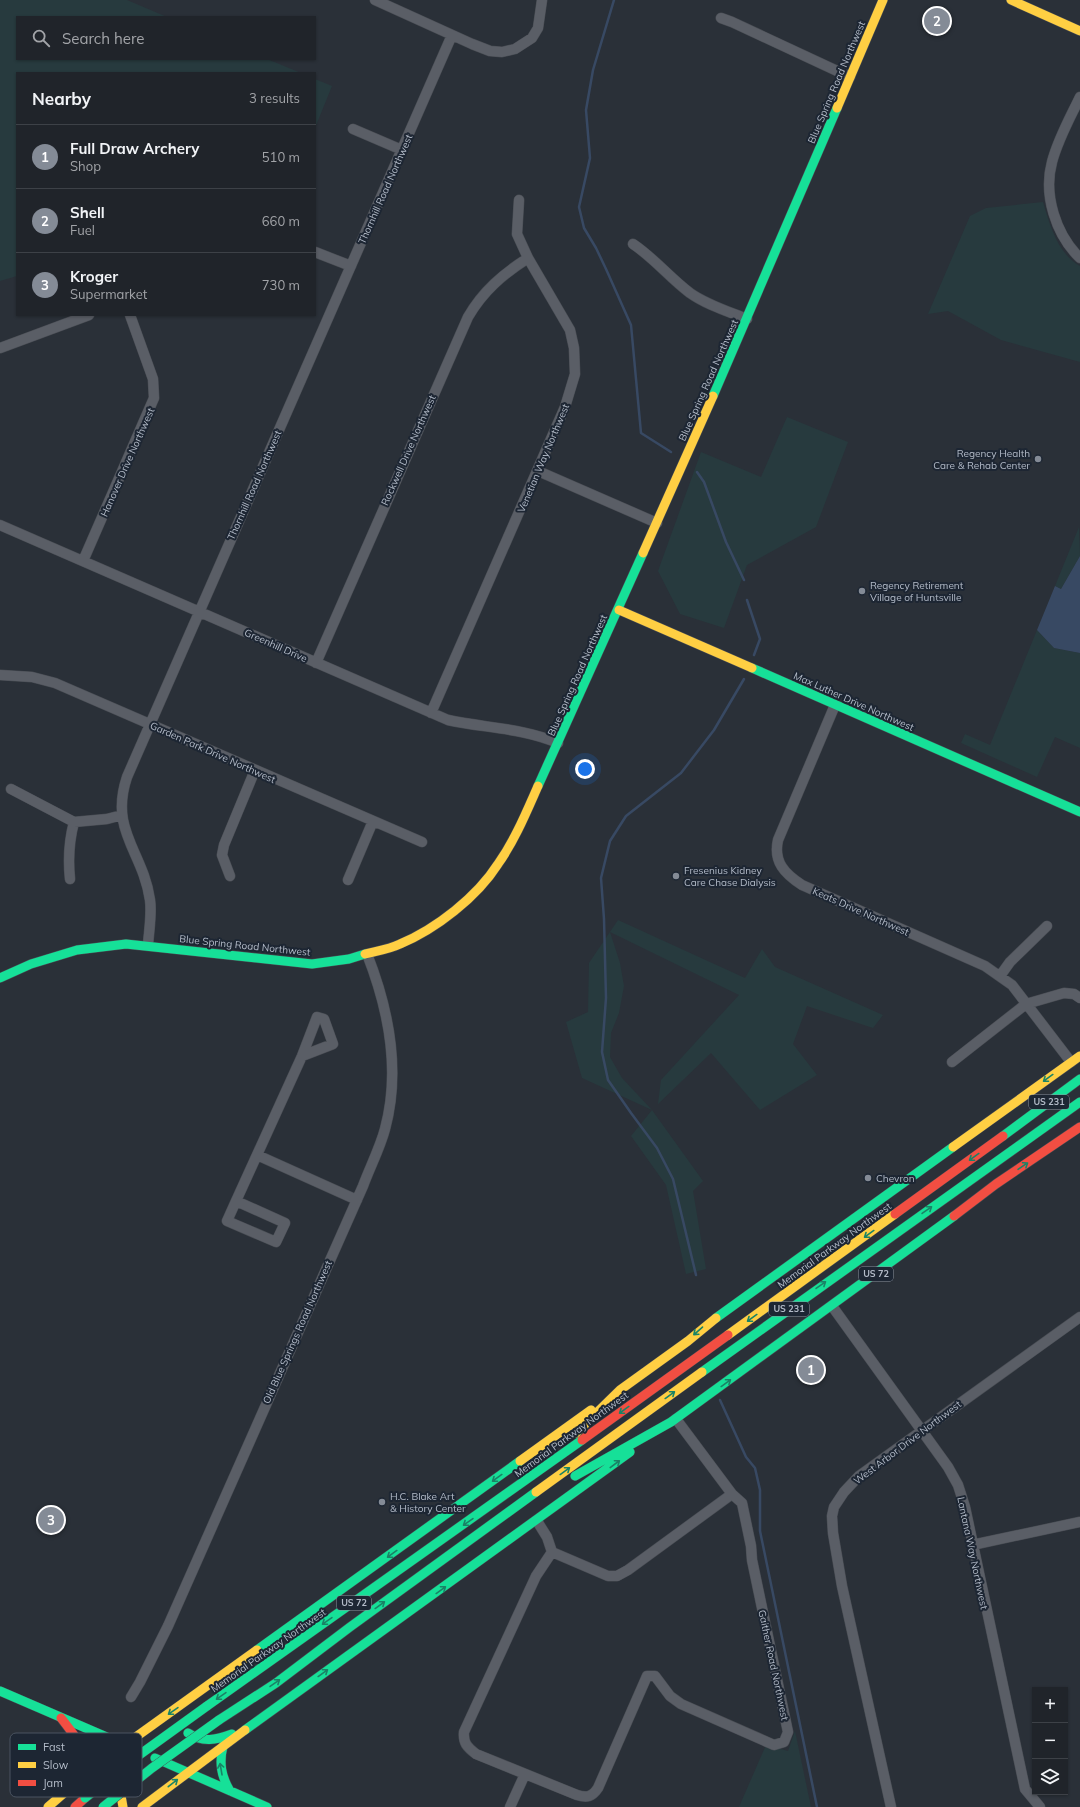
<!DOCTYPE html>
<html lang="en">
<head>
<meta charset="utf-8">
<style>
	body { margin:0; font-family:Mulish,sans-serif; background:#282c32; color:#f1f3f6 }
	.controls { position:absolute; right:12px; bottom:12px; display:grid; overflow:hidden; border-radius:0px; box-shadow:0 1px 3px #0004 }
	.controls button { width:36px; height:36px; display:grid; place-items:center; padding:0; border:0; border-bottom:1px solid #3d4147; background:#20242a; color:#f1f3f6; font:20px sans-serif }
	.you { position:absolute; left:585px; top:769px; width:14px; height:14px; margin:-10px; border:3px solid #fff; border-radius:50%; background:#1a73e8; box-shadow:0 0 0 6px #1a73e833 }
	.badge { display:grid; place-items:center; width:26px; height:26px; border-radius:50%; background:#848b96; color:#fff; font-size:13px; font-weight:700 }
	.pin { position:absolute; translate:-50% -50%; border:2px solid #fff; box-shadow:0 1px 4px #0006 }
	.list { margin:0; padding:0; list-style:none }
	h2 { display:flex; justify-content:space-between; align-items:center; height:52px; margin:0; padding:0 16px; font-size:17px }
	h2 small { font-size:13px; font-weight:400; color:#a2a4a8 }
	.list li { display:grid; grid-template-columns:26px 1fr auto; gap:12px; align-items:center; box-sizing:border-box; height:64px; padding:0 16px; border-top:1px solid #3d4147 }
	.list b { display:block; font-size:15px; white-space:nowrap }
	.list p { margin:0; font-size:13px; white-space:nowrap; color:#a2a4a8 }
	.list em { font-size:13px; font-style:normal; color:#a2a4a8 }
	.icon { flex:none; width:22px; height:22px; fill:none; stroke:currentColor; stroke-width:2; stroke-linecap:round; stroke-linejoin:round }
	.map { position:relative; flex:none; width:1080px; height:1807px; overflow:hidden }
	.search { position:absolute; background:#20242a; box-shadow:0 1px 3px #0004; left:16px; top:16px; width:300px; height:44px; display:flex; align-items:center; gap:10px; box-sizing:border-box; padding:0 14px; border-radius:0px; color:#a2a4a8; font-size:15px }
	.panel { position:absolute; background:#20242a; box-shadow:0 1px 3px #0004; left:16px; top:72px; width:300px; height:244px; border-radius:0px }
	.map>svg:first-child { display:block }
</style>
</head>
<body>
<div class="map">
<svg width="1080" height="1807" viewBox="0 0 1080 1807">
	<rect width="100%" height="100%" fill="#2a3038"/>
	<path fill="#273a3e" d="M0 0H127L167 17H17V59H267L301 73H17V276L0 281Z
		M315 79 332 86 315 128Z
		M1043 202C1050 225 1057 253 1080 266V362L1001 340 948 311 928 314 970 216 986 208Z
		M787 417 848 442 816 527 747 565 724 628 680 614 658 571 701 452 761 477Z
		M1079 527 1080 556 1061 589 1055 586Z
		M1037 630 1054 648 1080 653V748L1055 737 1037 777 961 743 965 734 990 745Z
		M618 920 745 978 762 949 775 967 883 1015 873 1028 807 1006 793 1044 817 1075 760 1110 711 1053 658 1104 661 1080 739 995 610 932 620 963 624 986 619 1013 611 1033 610 1057 622 1078 652 1110 703 1181 693 1191 706 1269 686 1274 666 1185 631 1136 652 1110 582 1078 566 1022 588 1012 589 963Z
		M795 1731 811 1807H739L766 1745 788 1751Z"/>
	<path fill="#384963" d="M1080 556V653L1054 648 1037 630 1055 586 1061 589Z"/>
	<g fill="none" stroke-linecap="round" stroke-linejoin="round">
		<path stroke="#384963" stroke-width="2.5" d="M614 0 593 70 586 110 590 158 579 207 584 228 596 248 606 269 631 325 641 433 671 452
			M697 472 704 482 726 542 744 580
			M747 600 760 639 754 655
			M696 1275 673 1179 657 1148 631 1113 608 1080 602 1052 606 998 604 919 601 878 610 841 626 816 681 773 714 730 744 679
			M720 1400 746 1457 755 1468 760 1490V1531L817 1807"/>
		<defs>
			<path id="street" d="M375 0 472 44 490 51 502 52 515 49 532 38 538 28 542 0
				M721 18 732 22 850 77
				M1080 97C1070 118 1058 139 1052 162 1043 195 1056 235 1080 258
				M353 129 402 150
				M633 244C654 258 670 278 690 293 707 305 727 311 747 319
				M315 252 351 266
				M0 348 89 315
				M538 471 657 523
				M0 525 448 720C485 728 523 728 558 743
				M83 561 154 398 153 379 130 315
				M316 663 468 317C483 291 503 274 528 258
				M0 675 32 677 55 683 422 842
				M835 705 778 840C773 862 785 874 802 885L985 966 1012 985 1071 1062
				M431 713 565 407 575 374 574 348 570 330 528 258 517 234 519 200
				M11 789 74 822 107 819 122 815
				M230 876 222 855 224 845 255 770
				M70 879C68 860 69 841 74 822
				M348 880 373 821
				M148 945C149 930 152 914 150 900 143 851 109 831 127 777L452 35
				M1000 976 1010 962 1047 926
				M952 1062 1026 1004 1064 993 1074 994 1080 998
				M257 1155 357 1200
				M236 1201 285 1223 276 1242 227 1221 236 1201 302 1056 317 1017 324 1019 333 1044 302 1056
				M832 1306 948 1467 958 1485 965 1507 1025 1789 1040 1807
				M537 1521 547 1537 552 1552
				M972 1545 1080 1522
				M552 1552 536 1576 464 1732C463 1743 467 1747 476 1754L577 1795C587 1798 592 1797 598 1788L647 1676H655L670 1696 681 1704 774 1745 784 1742 788 1732 752 1560 751 1546 742 1503 732 1494 676 1419
				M552 1552 608 1576H617L628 1570 732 1494
				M131 1697 140 1682 168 1626 363 1186C370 1167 380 1148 385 1129 401 1070 389 1010 367 954
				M510 1807 525 1774
				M891 1807 842 1586 833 1533 832 1516 834 1507 844 1492 859 1476 1080 1317"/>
			<path id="fast" d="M713 396 837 108
				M752 668 1080 812
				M538 786 643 553
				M0 978 31 964 77 950 126 944 312 964 349 959 365 954
				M1003 1136 1080 1079
				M716 1318 953 1147
				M702 1372 1080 1102
				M575 1476 671 1422 954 1216
				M257 1650 520 1461
				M0 1691 132 1748
				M207 1706 582 1440
				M219 1720 276 1683 350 1627 536 1492
				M245 1730 630 1452
				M188 1733C203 1743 216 1740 232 1734
				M223 1746C219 1763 221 1776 230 1791
				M155 1758 267 1807"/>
			<path id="slow" d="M1011 0 1080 31
				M837 108 883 0
				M643 553 713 396
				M619 610 752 668
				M365 954C377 951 390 949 400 944 436 929 477 897 498 864 515 840 526 813 538 786
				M953 1147 1080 1056
				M728 1335 895 1214
				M576 1433 620 1390 688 1341 716 1318
				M520 1461 591 1410
				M536 1492 702 1372
				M119 1784 123 1807
				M48 1807 94 1767 257 1650
				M142 1807 245 1730"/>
			<path id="jam" d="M895 1214 1003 1136
				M954 1216 996 1184 1080 1127
				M582 1440 728 1335
				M61 1718C79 1741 89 1752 77 1781
				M75 1807 85 1798"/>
		</defs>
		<use href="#street" stroke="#484c53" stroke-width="11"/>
		<use href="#fast" stroke="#484c53" stroke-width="10"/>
		<use href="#slow" stroke="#484c53" stroke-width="10"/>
		<use href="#jam" stroke="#484c53" stroke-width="10"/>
		<use href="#street" stroke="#5a5e66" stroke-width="10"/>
		<use href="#fast" stroke="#16e098" stroke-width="9"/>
		<use href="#slow" stroke="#ffcf43" stroke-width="9"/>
		<use href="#jam" stroke="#f24e42" stroke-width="9"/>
		<defs>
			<path id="fast-bridge" d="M85 1798 135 1758 207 1706
				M103 1807 152 1768 219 1720"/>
		</defs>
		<use href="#fast-bridge" stroke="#474c53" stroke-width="10" stroke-linecap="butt"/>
		<use href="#fast-bridge" stroke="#16e098" stroke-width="9"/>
	</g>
	<defs><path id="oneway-shaft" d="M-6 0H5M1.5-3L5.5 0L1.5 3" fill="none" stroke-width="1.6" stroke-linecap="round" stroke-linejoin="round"/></defs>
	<g stroke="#1a8366">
		<use href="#oneway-shaft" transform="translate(1048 1078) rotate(144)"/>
		<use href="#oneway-shaft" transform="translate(974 1157) rotate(144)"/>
		<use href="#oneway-shaft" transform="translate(1023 1166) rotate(-34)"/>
		<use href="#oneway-shaft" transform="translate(927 1210) rotate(-35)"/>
		<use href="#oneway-shaft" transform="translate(869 1234) rotate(144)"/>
		<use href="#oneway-shaft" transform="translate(821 1285) rotate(-35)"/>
		<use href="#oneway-shaft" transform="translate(752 1318) rotate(144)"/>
		<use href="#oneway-shaft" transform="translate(698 1331) rotate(139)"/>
		<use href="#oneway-shaft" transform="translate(726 1383) rotate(-36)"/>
		<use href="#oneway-shaft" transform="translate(670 1395) rotate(-36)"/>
		<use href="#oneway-shaft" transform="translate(624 1410) rotate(144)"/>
		<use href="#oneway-shaft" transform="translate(615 1464) rotate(-37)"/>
		<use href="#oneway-shaft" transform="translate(565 1471) rotate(-36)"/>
		<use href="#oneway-shaft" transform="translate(497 1478) rotate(144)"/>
		<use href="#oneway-shaft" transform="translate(468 1522) rotate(145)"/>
		<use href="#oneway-shaft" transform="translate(392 1554) rotate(144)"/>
		<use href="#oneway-shaft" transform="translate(441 1590) rotate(-36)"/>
		<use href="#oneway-shaft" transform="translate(380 1605) rotate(-36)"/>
		<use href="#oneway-shaft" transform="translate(327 1621) rotate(145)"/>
		<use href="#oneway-shaft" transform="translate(323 1673) rotate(-36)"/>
		<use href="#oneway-shaft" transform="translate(275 1683) rotate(-35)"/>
		<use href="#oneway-shaft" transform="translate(221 1696) rotate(145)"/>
		<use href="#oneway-shaft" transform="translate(173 1711) rotate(145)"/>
		<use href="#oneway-shaft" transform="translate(221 1769) rotate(-100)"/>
		<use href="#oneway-shaft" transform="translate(173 1783) rotate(-38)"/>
	</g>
	<g fill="#848b96" stroke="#1d2633" stroke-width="1.5">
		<circle cx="1038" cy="459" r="4"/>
		<circle cx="862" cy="591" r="4"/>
		<circle cx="676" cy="876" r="4"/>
		<circle cx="868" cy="1178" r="4"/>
		<circle cx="382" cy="1502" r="4"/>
	</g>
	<g text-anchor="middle" stroke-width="4" stroke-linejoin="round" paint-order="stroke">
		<g fill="#1d2633" stroke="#878f9c" stroke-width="1">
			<rect x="1029" y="1095" width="40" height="14" rx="3"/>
			<rect x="859" y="1267" width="34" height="14" rx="3"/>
			<rect x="769" y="1302" width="40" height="14" rx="3"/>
			<rect x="337" y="1596" width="34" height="14" rx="3"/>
		</g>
		<g font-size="9" font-weight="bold" fill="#b4bcc9">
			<text x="1049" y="1105">US 231</text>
			<text x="876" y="1277">US 72</text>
			<text x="789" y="1312">US 231</text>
			<text x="354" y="1606">US 72</text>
		</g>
		<g font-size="10" fill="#b4bcc9" stroke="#1d2633">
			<text transform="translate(836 82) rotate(-67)" y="4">Blue Spring Road Northwest</text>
			<text transform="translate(385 189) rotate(-66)" y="4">Thornhill Road Northwest</text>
			<text transform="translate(708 380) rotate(-66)" y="4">Blue Spring Road Northwest</text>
			<text transform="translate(408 450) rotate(-66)" y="4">Rockwell Drive Northwest</text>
			<text transform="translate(543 458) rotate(-67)" y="4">Venetian Way Northwest</text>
			<text transform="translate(127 462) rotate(-66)" y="4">Hanover Drive Northwest</text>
			<text transform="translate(254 485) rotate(-66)" y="4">Thornhill Road Northwest</text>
			<text transform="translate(276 645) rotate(24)" y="4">Greenhill Drive</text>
			<text transform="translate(577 675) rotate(-66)" y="4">Blue Spring Road Northwest</text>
			<text transform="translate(854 701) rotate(24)" y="4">Max Luther Drive Northwest</text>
			<text transform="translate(213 752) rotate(24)" y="4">Garden Park Drive Northwest</text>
			<text transform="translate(861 911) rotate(24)" y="4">Keats Drive Northwest</text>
			<text transform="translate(245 945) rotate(6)" y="4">Blue Spring Road Northwest</text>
			<text transform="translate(834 1245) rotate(-36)" y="4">Memorial Parkway Northwest</text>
			<text transform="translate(297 1332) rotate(-66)" y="4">Old Blue Springs Road Northwest</text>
			<text transform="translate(571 1434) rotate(-36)" y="4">Memorial Parkway Northwest</text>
			<text transform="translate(907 1442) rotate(-37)" y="4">West Arbor Drive Northwest</text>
			<text transform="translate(973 1553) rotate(78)" y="4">Lantana Way Northwest</text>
			<text transform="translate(268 1650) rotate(-35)" y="4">Memorial Parkway Northwest</text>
			<text transform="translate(774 1665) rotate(78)" y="4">Gaither Road Northwest</text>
		</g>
		<g font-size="10" fill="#b4bcc9" stroke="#1d2633" text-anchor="start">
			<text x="1030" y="457" text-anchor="end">Regency Health<tspan x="1030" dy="12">Care &amp; Rehab Center</tspan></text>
			<text x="870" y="589">Regency Retirement<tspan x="870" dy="12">Village of Huntsville</tspan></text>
			<text x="684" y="874">Fresenius Kidney<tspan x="684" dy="12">Care Chase Dialysis</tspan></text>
			<text x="876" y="1182">Chevron</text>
			<text x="390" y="1500">H.C. Blake Art<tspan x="390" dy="12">&amp; History Center</tspan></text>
		</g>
	</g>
	<rect x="10" y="1733" width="132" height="64" rx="6" fill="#1d2633" stroke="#4a5360" stroke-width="1"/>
	<rect x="18" y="1744" width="18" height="6" fill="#16e098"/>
	<rect x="18" y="1762" width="18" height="6" fill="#ffcf43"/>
	<rect x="18" y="1780" width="18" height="6" fill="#f24e42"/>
	<g font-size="11" fill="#b4bcc9">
		<text x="43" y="1751">Fast</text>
		<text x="43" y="1769">Slow</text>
		<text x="43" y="1787">Jam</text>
	</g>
</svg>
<div class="controls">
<button>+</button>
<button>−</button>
<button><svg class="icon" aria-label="layers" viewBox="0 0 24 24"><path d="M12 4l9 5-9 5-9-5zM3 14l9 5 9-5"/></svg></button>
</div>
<div class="you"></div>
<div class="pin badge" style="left:811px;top:1370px">1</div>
<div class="pin badge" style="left:937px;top:21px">2</div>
<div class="pin badge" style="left:51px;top:1520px">3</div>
<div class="search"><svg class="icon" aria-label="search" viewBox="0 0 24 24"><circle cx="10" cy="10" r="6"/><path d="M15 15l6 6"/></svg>Search here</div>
<section class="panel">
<h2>Nearby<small>3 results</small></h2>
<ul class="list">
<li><span class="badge">1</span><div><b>Full Draw Archery</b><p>Shop</p></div><em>510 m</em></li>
<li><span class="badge">2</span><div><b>Shell</b><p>Fuel</p></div><em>660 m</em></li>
<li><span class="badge">3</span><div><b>Kroger</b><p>Supermarket</p></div><em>730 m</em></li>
</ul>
</section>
</div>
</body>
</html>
